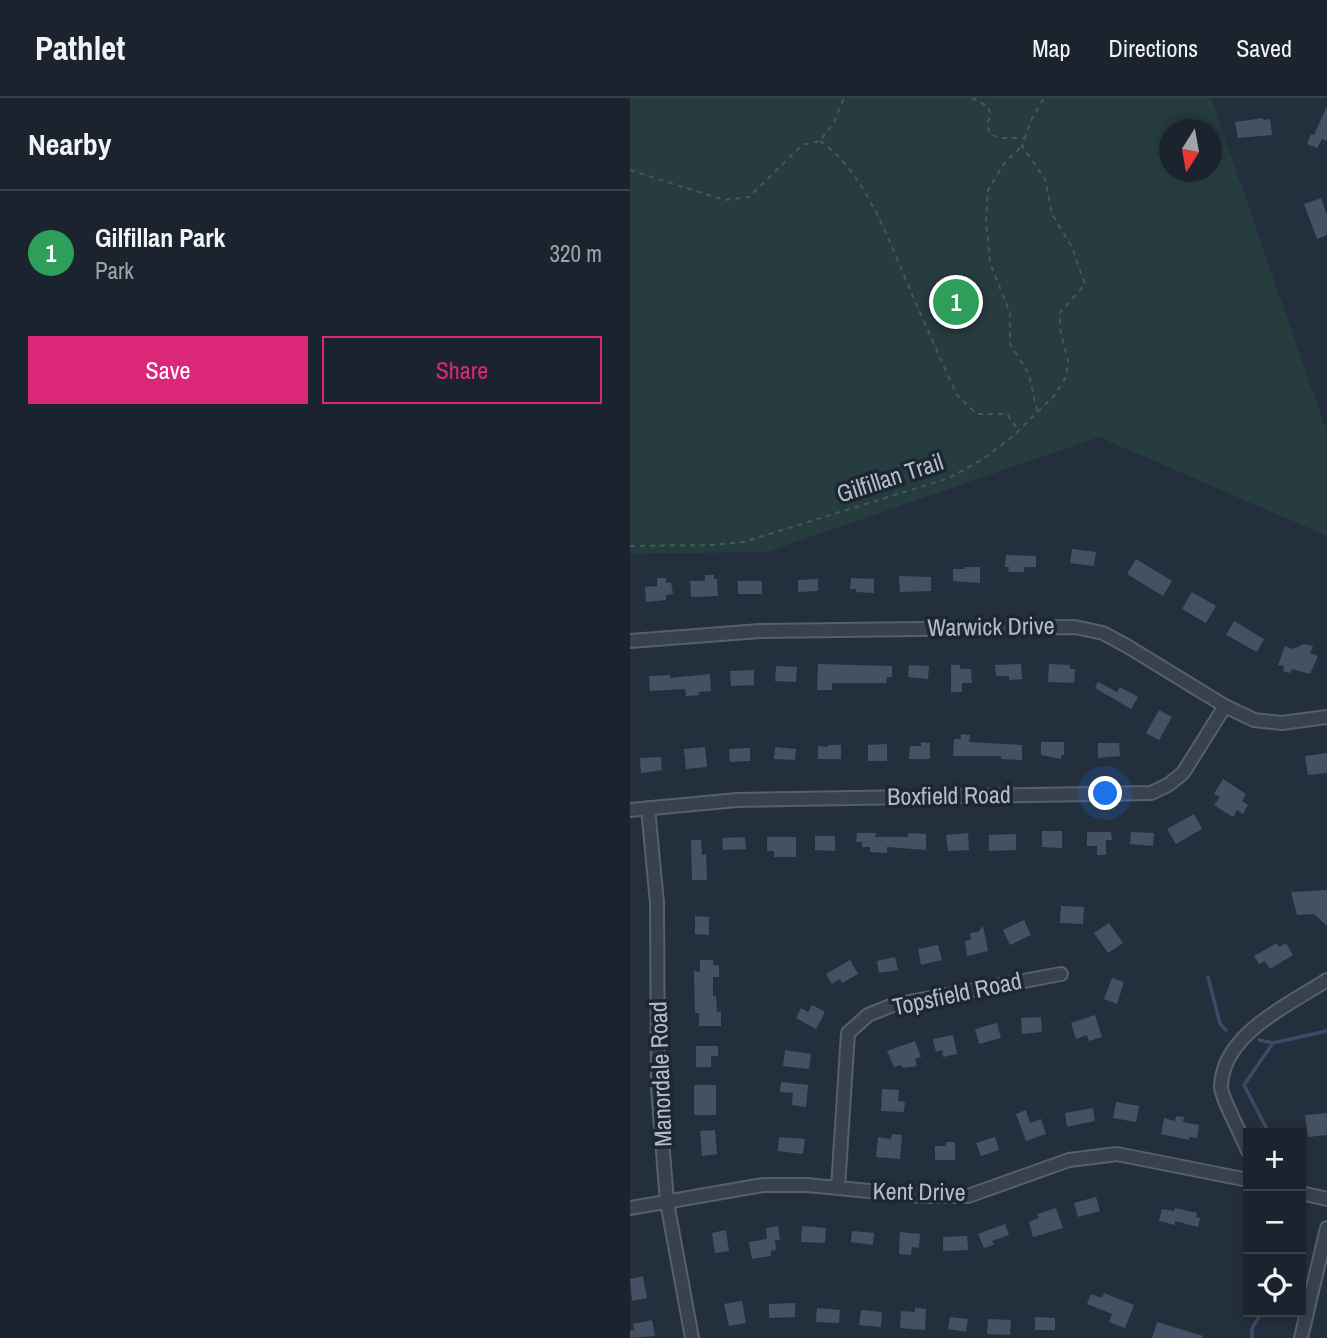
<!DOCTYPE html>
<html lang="en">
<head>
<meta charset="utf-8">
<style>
	body { margin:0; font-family:"Archivo Narrow",sans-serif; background:#242b36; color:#f1f3f6 }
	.controls { position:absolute; right:21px; bottom:21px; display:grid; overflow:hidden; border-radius:0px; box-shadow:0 4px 10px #0003 }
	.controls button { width:63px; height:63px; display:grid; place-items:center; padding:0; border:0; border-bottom:2px solid #39404a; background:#1b232e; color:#f1f3f6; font:35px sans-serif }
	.compass { position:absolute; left:529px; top:21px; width:63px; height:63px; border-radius:50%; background:#1b232e; box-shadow:0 4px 10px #0003; rotate:191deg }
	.you { position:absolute; left:476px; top:696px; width:24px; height:24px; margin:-18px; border:5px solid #fff; border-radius:50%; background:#1a73e8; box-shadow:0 0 0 10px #1a73e833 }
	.badge { display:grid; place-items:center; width:46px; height:46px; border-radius:50%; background:#db2777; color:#fff; font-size:23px; font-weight:700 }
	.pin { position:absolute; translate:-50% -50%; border:4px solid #fff; box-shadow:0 2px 7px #0006 }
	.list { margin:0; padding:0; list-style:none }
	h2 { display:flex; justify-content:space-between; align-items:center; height:91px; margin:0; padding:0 28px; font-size:30px }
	h2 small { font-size:23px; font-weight:400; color:#a0a4aa }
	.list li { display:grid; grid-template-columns:46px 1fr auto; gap:21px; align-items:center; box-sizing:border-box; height:126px; padding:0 28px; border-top:2px solid #39404a }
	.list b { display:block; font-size:26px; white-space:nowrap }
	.list p { margin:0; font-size:23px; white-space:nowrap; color:#a0a4aa }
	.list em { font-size:23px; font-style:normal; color:#a0a4aa }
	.actions { display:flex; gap:14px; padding:21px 28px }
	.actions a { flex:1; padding:16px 0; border:2px solid #db2777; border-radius:0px; text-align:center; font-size:24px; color:#db2777 }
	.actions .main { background:#db2777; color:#fff }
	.icon { flex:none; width:38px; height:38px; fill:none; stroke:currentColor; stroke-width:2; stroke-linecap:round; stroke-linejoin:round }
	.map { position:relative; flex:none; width:697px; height:1240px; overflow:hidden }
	header { display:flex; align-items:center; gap:42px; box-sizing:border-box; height:98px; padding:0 35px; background:#1b232e; border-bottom:2px solid #39404a }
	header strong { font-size:33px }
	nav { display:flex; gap:38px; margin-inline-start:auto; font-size:24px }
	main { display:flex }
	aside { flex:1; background:#1b232e }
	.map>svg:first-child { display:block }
</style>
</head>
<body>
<header>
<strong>Pathlet</strong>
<nav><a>Map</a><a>Directions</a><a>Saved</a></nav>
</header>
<main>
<aside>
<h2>Nearby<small></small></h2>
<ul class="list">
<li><span class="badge" style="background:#2e9e5b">1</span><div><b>Gilfillan Park</b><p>Park</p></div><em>320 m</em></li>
</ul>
<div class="actions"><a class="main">Save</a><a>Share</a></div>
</aside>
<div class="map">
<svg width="697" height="1240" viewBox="0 0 697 1240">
	<rect width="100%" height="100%" fill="#242f3e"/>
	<path fill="#263c3f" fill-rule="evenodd" d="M0 0H581L697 335V438L469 339 137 454 0 456ZM540 32H582V74H540Z"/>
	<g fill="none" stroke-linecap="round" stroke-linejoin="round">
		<path stroke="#394c67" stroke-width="3.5" d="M578 879 590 926 596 932
			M629 942 643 945
			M639 1035 614 987 643 945 697 933
			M622 1240V1230L632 1214"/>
	</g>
	<path fill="#455162" d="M697 8V43L692 41 687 50 677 46 681 36 684 37Z
		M633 20V22L640 21 642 37 608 40 605 24Z
		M691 100 697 117V137L687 141 674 106Z
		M442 451 466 454 464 468 440 465Z
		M376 457 406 458V469H394V474H378L379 469H375Z
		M506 461 542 483 533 498 497 476Z
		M335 469H350V485L323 483V471H335Z
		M75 477H84V481H87L88 498 61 499 60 483H75Z
		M269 478 301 479V493L270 494Z
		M27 480H36V485L41 484 43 496 36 497V502L16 504 15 489 27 488Z
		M221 480 244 481V495L226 494V491H220Z
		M188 481V493L168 494V482Z
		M108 483H132V496H108Z
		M562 494 586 508 576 525 552 511Z
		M604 523 634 541 627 554 596 537Z
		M674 546 683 548 680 555 688 558 680 576 662 571 660 575 653 573 654 568 648 567 655 548 663 551Z
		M188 566 262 568V579H257L256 585H202V592H187Z
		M391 566 392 581 379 582V578H366L365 567Z
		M419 566 440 567V571H445L444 585 418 584Z
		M279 567 299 568 298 581 278 579Z
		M321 567H330V571H341L342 585H332V594H321Z
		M146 568 167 569 166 584 145 583Z
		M124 572V587L101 588 100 573Z
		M80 576 81 593 69 594V597L56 598 55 591 20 593 19 578 40 577V580Z
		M468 584 487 594 490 589 508 599 501 611 465 590Z
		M529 612 542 619 529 642 516 635Z
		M331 636 340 637 339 644 392 647V662L371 661V658H323L324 641H331Z
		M291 644 300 645V661H279L280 648H291Z
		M411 644H434V657H431V661L411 657Z
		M468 645H489L490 658 468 660Z
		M257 646V663H238V647Z
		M198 647H211V661H188V648L198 649Z
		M75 649 77 669 56 671 54 651Z
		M145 649 166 651 165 662 144 661Z
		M120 650V663L100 664 99 651Z
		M697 655V675L678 677 675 658Z
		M31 659 32 672 11 675 10 660Z
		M593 681 616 696 612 703 618 707 613 716 607 712 603 719 584 707 590 699 584 696Z
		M564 716 572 731 546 746 537 731Z
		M412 733H432V750L412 749Z
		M457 734H481L482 742H476V757H467V748H457Z
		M501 734 524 735 523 748 500 746Z
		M227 735H246L245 739H278V735L296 736V752L257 749V755L240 754V749H232V744H226Z
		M338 735 339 752 318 753 316 737Z
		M386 736V752L359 753V737Z
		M185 738H205V753L185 752Z
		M115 739 116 751 93 752 92 740Z
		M137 739H166V759H144V753H137Z
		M61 742H71L72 757 76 756 77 782H62Z
		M697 792V828L684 816 667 817 661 794Z
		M431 808 454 809 453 826 430 825Z
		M65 818 79 819V837L65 836Z
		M394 822 401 837 380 847 373 832Z
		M479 825 493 845 478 855 464 835Z
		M353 828 358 853 337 858 335 843 341 842 340 835 348 834Z
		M647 845 649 849 656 845 663 857 640 871 635 863 629 866 624 858Z
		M308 847 312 862 291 867 288 851Z
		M265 859 268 872 249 875 247 863Z
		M70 862H83V867L89 868V879H83V898H86L87 914H91V928H69V915H65L64 873 70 874Z
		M220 862 228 876 212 885 210 881 202 886 196 876Z
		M482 880 494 884 487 906 474 901Z
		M182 907 195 914 186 931 166 920 171 910 178 914Z
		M465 917 472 939 459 943 457 937 446 941 441 925Z
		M411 919 412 934 392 936 391 920Z
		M367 925 371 940 349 946 345 931Z
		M323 937 327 956 313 959 312 952 306 954 303 941Z
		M285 943 291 959 285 961 287 968 273 970 271 967 264 969 257 953Z
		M66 948H88V958H81V969H66Z
		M155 952 181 956 179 971 153 968Z
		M151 984 178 987 176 1009 162 1007 163 995 150 994Z
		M64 987H86V1017H64Z
		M252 991 269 992 268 1003 275 1004 274 1014 251 1013Z
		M486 1004 509 1008 506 1024 483 1020Z
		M463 1010 465 1023 437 1029 435 1015Z
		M396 1012 400 1025 411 1021 416 1036 396 1043 386 1016Z
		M697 1015V1037L678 1039 675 1017Z
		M546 1018 554 1019 553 1024 569 1027 567 1040 559 1039V1042L531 1036 534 1020 545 1023Z
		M85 1032 87 1056 72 1058 70 1033Z
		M262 1036 272 1037 270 1061 246 1059 248 1039 261 1041Z
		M149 1039 175 1041 173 1056 148 1053Z
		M365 1039 369 1052 351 1058 346 1045Z
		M316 1044H325V1062H305V1048H316Z
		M466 1099 470 1113 448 1119 444 1105Z
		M426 1110 433 1130 403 1139 399 1124 409 1120 407 1116Z
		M545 1110 567 1115 566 1119 570 1120 568 1129 545 1123V1127L529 1123 532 1111 544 1113Z
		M375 1126 379 1137 362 1143 364 1147 354 1150 348 1136Z
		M148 1128 150 1142H145L146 1152 141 1153V1158L122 1161 119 1144 137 1141 136 1130Z
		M172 1128 196 1130 195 1145 171 1144Z
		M96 1132 99 1153 85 1155 82 1135Z
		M222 1133 244 1135 243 1147 221 1144Z
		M270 1134 290 1136 289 1150 282 1149 281 1157 269 1156Z
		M337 1138 338 1152 313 1153V1139Z
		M13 1178 17 1200 2 1203 0 1181Z
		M474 1195 504 1207 495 1230 479 1224 482 1216 457 1206 461 1196 472 1200Z
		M112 1203 116 1225 99 1228 94 1206Z
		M165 1205V1219L139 1220V1206Z
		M187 1210 210 1212 209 1225 186 1224Z
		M285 1210 296 1211 295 1232 270 1230 271 1213 285 1214Z
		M231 1212 252 1214 251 1229 229 1227Z
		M320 1219 338 1221 336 1234 318 1231Z
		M405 1219 425 1220V1232H405Z
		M358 1221 381 1222 380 1237 357 1236Z
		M22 1222 25 1238 0 1240V1233L4 1232 3 1226Z
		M527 1224 573 1238 572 1240H522Z"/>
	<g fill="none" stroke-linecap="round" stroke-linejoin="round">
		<defs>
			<path id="street" d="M0 543 130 533 445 529 473 535 497 548 595 608 624 622 652 625 697 619
				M18 710 27 805 28 991 37 1104 62 1240
				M0 712 107 702 521 695 538 687 553 675 595 608
				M618 1053C613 1040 591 999 591 989 592 936 659 907 697 882
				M208 1090 218 935 238 917 263 907 431 876
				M671 1095 697 1101
				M0 1110 133 1087H177L291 1098H338L439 1062 487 1056 618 1082
				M671 1240 697 1130"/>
		</defs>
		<use href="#street" stroke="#565f6c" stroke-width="16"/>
		<path stroke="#44595c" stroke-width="2" stroke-dasharray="5 5" stroke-linecap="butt" d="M342 0 357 8 361 16 357 27 360 36 370 40H394
			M190 43C235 73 260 145 281 194 296 228 311 263 327 297L347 316H377L388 332
			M390 50 375 64 358 92 356 123 360 165 380 215V246L399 276 407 313
			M0 72 94 102 119 99 172 47 190 43 204 24 214 0
			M0 448 81 447 114 444 319 380 353 361 382 339 425 297 436 279 438 262 431 236 429 216 455 186 442 149 422 116 415 81 392 48 402 20 414 0"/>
		<use href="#street" stroke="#38414e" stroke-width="12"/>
	</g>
	<g text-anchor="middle" stroke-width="7" stroke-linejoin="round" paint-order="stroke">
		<g font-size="24" fill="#b4bcc9" stroke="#1d2633">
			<text transform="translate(260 380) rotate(-18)" y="8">Gilfillan Trail</text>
			<text transform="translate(361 529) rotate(-1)" y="8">Warwick Drive</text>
			<text transform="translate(319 698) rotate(-1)" y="8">Boxfield Road</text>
			<text transform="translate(327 896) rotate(-12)" y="8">Topsfield Road</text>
			<text transform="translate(31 976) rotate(-92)" y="8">Manordale Road</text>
			<text transform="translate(289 1094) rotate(1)" y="8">Kent Drive</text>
		</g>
	</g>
</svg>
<div class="controls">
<button>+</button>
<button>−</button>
<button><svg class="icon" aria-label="locate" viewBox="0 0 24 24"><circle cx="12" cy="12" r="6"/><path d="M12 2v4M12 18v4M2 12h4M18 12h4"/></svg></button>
</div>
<svg class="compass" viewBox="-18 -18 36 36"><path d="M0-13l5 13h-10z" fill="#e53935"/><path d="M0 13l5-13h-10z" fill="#a0a4aa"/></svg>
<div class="you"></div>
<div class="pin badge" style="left:326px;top:204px;background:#2e9e5b">1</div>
</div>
</main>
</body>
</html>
